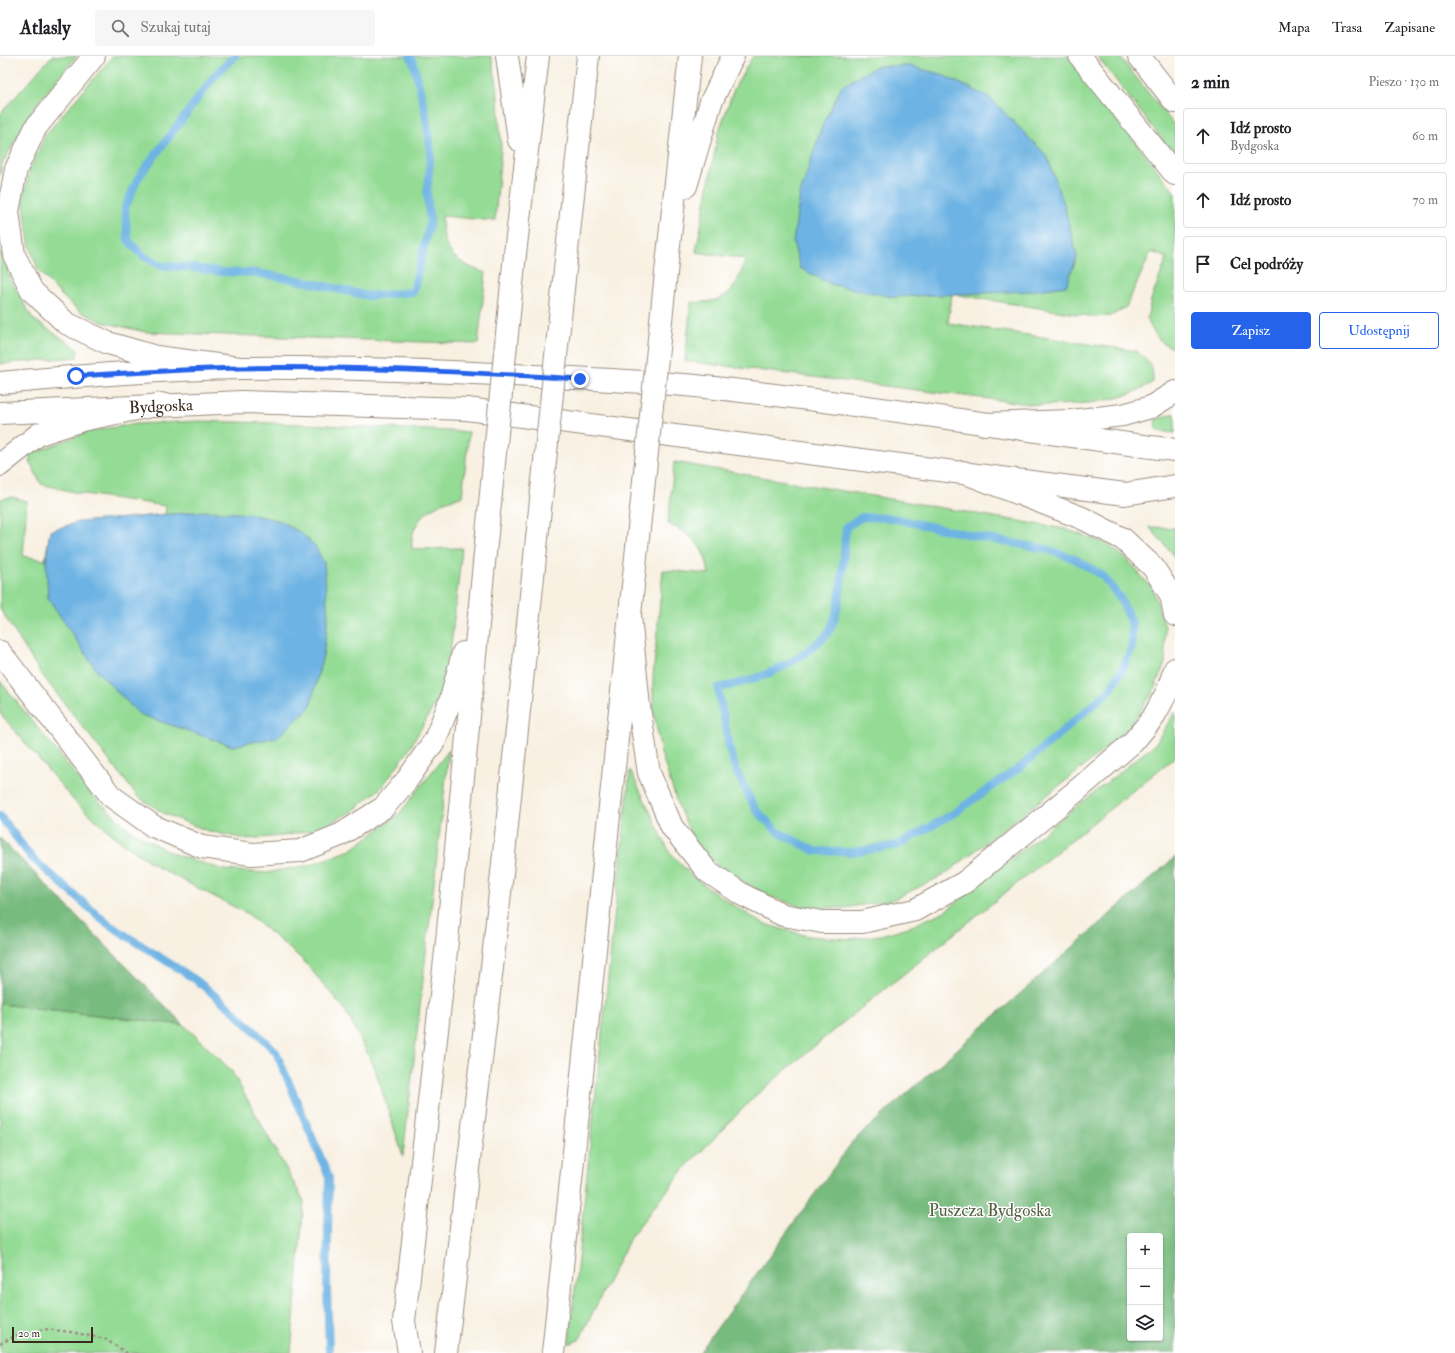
<!DOCTYPE html>
<html lang="pl">
<head>
<meta charset="utf-8">
<style>
	body { margin:0; font-family:"IM FELL Double Pica",serif; background:#f6f6f6; color:#202124 }
	.controls { position:absolute; right:12px; bottom:12px; display:grid; overflow:hidden; border-radius:4px; box-shadow:0 1px 3px #0004 }
	.controls button { width:36px; height:36px; display:grid; place-items:center; padding:0; border:0; border-bottom:1px solid #e0e0e0; background:#fff; color:#202124; font:20px sans-serif }
	.scale { position:absolute; left:12px; bottom:10px; width:81px; box-sizing:border-box; padding-left:4px; border:2px solid #3b2a1e; border-top:0; font-size:11px; line-height:14px; white-space:nowrap; color:#3b2a1e; -webkit-text-stroke:3px #fff; paint-order:stroke }
	.stop { position:absolute; width:12px; height:12px; margin:-9px; border:3px solid #2563eb; border-radius:50%; background:#fff }
	.stop.end { background:#2563eb; border-color:#fff; box-shadow:0 1px 4px #0008 }
	.list { margin:0; padding:0; list-style:none }
	h2 { display:flex; justify-content:space-between; align-items:center; height:52px; margin:0; padding:0 16px; font-size:17px }
	h2 small { font-size:13px; font-weight:400; color:#757577 }
	.list li { display:grid; grid-template-columns:26px 1fr auto; gap:12px; align-items:center; box-sizing:border-box; height:56px; margin:0 8px 8px; padding:0 8px; border:1px solid #e0e0e0; border-radius:4px }
	.list b { display:block; font-size:15px; white-space:nowrap }
	.list p { margin:0; font-size:13px; white-space:nowrap; color:#757577 }
	.list em { font-size:13px; font-style:normal; color:#757577 }
	.actions { display:flex; gap:8px; padding:12px 16px }
	.actions a { flex:1; padding:9px 0; border:1px solid #2563eb; border-radius:4px; text-align:center; font-size:14px; color:#2563eb }
	.actions .main { background:#2563eb; color:#fff }
	.icon { flex:none; width:22px; height:22px; fill:none; stroke:currentColor; stroke-width:2; stroke-linecap:round; stroke-linejoin:round }
	.map { position:relative; flex:none; width:1175px; height:1297px; overflow:hidden }
	header { display:flex; align-items:center; gap:24px; box-sizing:border-box; height:56px; padding:0 20px; background:#fff; border-bottom:1px solid #e0e0e0 }
	header strong { font-size:19px }
	nav { display:flex; gap:22px; margin-inline-start:auto; font-size:14px }
	.search { width:280px; height:36px; background:#f6f6f6; display:flex; align-items:center; gap:10px; box-sizing:border-box; padding:0 14px; border-radius:4px; color:#757577; font-size:15px }
	main { display:flex }
	aside { flex:1; background:#fff }
	.map>svg:first-child { display:block }
</style>
</head>
<body>
<header>
<strong>Atlasly</strong>
<div class="search"><svg class="icon" aria-label="search" viewBox="0 0 24 24"><circle cx="10" cy="10" r="6"/><path d="M15 15l6 6"/></svg>Szukaj tutaj</div>
<nav><a>Mapa</a><a>Trasa</a><a>Zapisane</a></nav>
</header>
<main>
<div class="map">
<svg width="1175" height="1297" viewBox="0 0 1175 1297">
	<rect width="100%" height="100%" fill="#fff"/>
	<filter id="ink" filterUnits="userSpaceOnUse"><feTurbulence type="fractalNoise" baseFrequency=".025" numOctaves="2"/><feDisplacementMap in="SourceGraphic" scale="8" xChannelSelector="R" yChannelSelector="G"/><feConvolveMatrix kernelMatrix="1 2 1 2 8 2 1 2 1" color-interpolation-filters="sRGB"/></filter>
	<filter id="wash" filterUnits="userSpaceOnUse"><feTurbulence type="fractalNoise" baseFrequency=".012" numOctaves="4" result="noise"/><feDisplacementMap in="SourceGraphic" scale="16" xChannelSelector="R" yChannelSelector="G"/><feGaussianBlur stdDeviation="0.9" result="paint"/><feColorMatrix in="noise" values="0 0 0 0 0 0 0 0 0 0 0 0 0 0 0 0 0 1.4 0 .05"/><feComposite in="paint" operator="in"/></filter>
	<g filter="url(#wash)">
		<rect width="100%" height="100%" fill="#f8f0e1"/>
		<path fill="#94db95" stroke="#68825a" d="M52 0H77L35 50 2 108 0 119V58Z
			M113 0H491L497 28 501 93 495 165 442 160C442 195 453 206 486 217L478 288 145 276 102 266 79 255 62 240 38 214 29 187 23 141 30 114 46 78Z
			M753 0H1068L1175 137V292C1159 289 1153 276 1147 263L1151 244 1167 202 1151 196 1126 251 1111 260 1095 261 952 238 948 267 1136 295C1150 306 1153 308 1153 326 1119 348 1077 349 1037 349L685 305 691 246C726 248 737 235 745 203L696 196 718 78 734 33Z
			M1097 0H1119L1175 70V100Z
			M0 195 13 228 33 263 78 293 77 301 0 308Z
			M1175 357V377L1157 375 1155 364Z
			M199 365 305 368 469 376 462 441C443 444 419 456 413 477 411 481 412 488 412 493L462 492 449 607 438 643 408 695 382 731 354 754 318 773 283 780 246 783 208 775 165 758 138 741 42 619 0 553V443L12 441 27 445 23 500 45 504 50 475 111 464 165 458 166 450 78 437 41 428 30 406V398L90 375 136 368Z
			M674 406 1065 473 1105 487 1128 504 1153 534 1165 571V607L1152 638 1129 671 1091 705 944 819 892 844 845 852 802 851 768 840 723 815 694 785 679 752 661 697 653 651V620L663 514 709 518C705 490 693 479 668 468Z
			M1149 471 1175 472V504L1172 497Z
			M0 625 92 739 131 775 171 797 224 814 266 817 309 809 351 794 399 758 449 694 403 1100 374 1010 345 954 302 903 248 858 159 812 120 785 75 746 0 657Z
			M1175 656V701L835 973 755 1040 686 1111 631 1180 579 1284 569 1288 630 714 670 797 693 821 734 850 764 868 808 880 850 883 881 879 912 870 947 854 1155 688Z
			M0 948 184 969 231 1014 304 1145 291 1297H0Z"/>
		<path fill="#77bb7e" stroke="#59724e" fill-rule="evenodd" d="M0 782 184 969 0 948Z
			M1175 801V1297H699L853 1085ZM1130 1180H1160V1282H1130Z"/>
		<path fill="#6db3e3" stroke="#546e80" d="M877 10H909L940 18 989 41 1047 100 1064 148 1077 201 1066 230 1031 235 892 241 830 228 800 212 793 186 800 138 822 70 842 30Z
			M206 455 249 458 281 465 301 477 315 490 324 507 328 561 323 599 310 651 278 681 232 690 139 658 97 615 48 542 46 504 50 475 78 466Z"/>
		<g fill="none" stroke-linecap="round" stroke-linejoin="round">
			<path stroke="#6db3e3" stroke-width="8" d="M235 0 217 17 138 122 125 152 128 184 143 200 162 210 188 211 222 216 256 217 303 225 368 240 413 236 430 166 427 137 431 96 425 54 413 5 410 0
				M862 461 891 462 989 483 1046 493 1075 503 1102 519 1120 542 1132 567V591L1122 614 1110 634 1022 710 951 759 898 789 854 796 815 795 778 776 756 754 736 715 729 691 718 632C754 625 790 612 817 587 821 584 826 581 828 577 843 553 843 499 846 471Z
				M0 760 32 802 108 868 196 924 235 956 276 996 329 1121 327 1231 329 1297"/>
		</g>
	</g>
	<g filter="url(#ink)">
		<g fill="none" stroke-linecap="round" stroke-linejoin="round">
			<defs>
				<g id="primary">
					<path d="M0 327C81 320 162 313 243 312 339 311 436 315 533 320 590 323 648 325 705 331 862 347 1018 374 1175 394"/>
					<path id="s1" d="M0 357 242 346 467 353 1125 438 1175 430"/>
				</g>
				<path id="highway" d="M94 0 36 71 16 113 8 156 14 199 32 235 66 267 108 287 156 301 240 312
					M507 0 519 84
					M1080 0 1175 118
					M1139 0 1175 46
					M686 130 711 46 733 0
					M515 198 538 0
					M566 204 588 0
					M666 217 690 0
					M984 368 1071 365 1123 359 1151 351 1175 336
					M0 409 39 378 82 364 161 348
					M963 416 1082 462 1123 483 1153 511 1171 539 1175 559
					M630 560 639 651 649 717 672 771 707 815 743 839 783 859 822 866H862L915 854 965 826 1075 736 1133 686 1153 662 1167 636 1175 613
					M0 596 111 740 153 770 202 791 252 798 300 795 340 779 383 752 407 724 435 684 451 643 463 597
					M409 1297 404 1265 446 895 487 477
					M446 1297 493 903 537 482
					M553 1297 637 491"/>
			</defs>
			<use href="#primary" stroke="#9a8d80" stroke-width="24"/>
			<use href="#highway" stroke="#9a8d80" stroke-width="24"/>
			<path stroke="#9a8d80" stroke-width="2.5" stroke-dasharray="3 3" stroke-linecap="butt" d="M0 1288 15 1280 44 1273 71 1276 105 1283 127 1297"/>
			<use href="#primary" stroke="#fff" stroke-width="22"/>
			<use href="#highway" stroke="#fff" stroke-width="22"/>
			<defs>
				<path id="highway-bridge" d="M487 477 515 198
					M537 482 566 204
					M637 491 666 217"/>
			</defs>
			<use href="#highway-bridge" stroke="#9a8d80" stroke-width="24" stroke-linecap="butt"/>
			<use href="#highway-bridge" stroke="#fff" stroke-width="22"/>
		</g>
	</g>
	<g fill="none" stroke-linecap="round" stroke-linejoin="round" filter="url(#ink)">
		<path stroke="#2563eb" stroke-width="5" d="M76 320C131 317 185 313 240 312 353 310 467 316 580 323"/>
	</g>
	<g text-anchor="middle" stroke-width="3" stroke-linejoin="round" paint-order="stroke">
		<g font-size="17" fill="#3b2a1e" stroke="#fff">
			<text dy="6" stroke="none"><textPath href="#s1" startOffset="161">Bydgoska</textPath></text>
		</g>
		<g font-size="17" fill="#565f42" stroke="#fff">
			<text x="990" y="1160">Puszcza Bydgoska</text>
		</g>
	</g>
</svg>
<div class="controls">
<button>+</button>
<button>−</button>
<button><svg class="icon" aria-label="layers" viewBox="0 0 24 24"><path d="M12 4l9 5-9 5-9-5zM3 14l9 5 9-5"/></svg></button>
</div>
<div class="scale">20 m</div>
<div class="stop" style="left:76px;top:320px"></div>
<div class="stop end" style="left:580px;top:323px"></div>
</div>
<aside>
<h2>2 min<small>Pieszo · 130 m</small></h2>
<ul class="list">
<li><svg class="icon" aria-label="ahead" viewBox="0 0 24 24"><path d="M12 20V5M6 11l6-6 6 6"/></svg><div><b>Idź prosto</b><p>Bydgoska</p></div><em>60 m</em></li>
<li><svg class="icon" aria-label="ahead" viewBox="0 0 24 24"><path d="M12 20V5M6 11l6-6 6 6"/></svg><div><b>Idź prosto</b></div><em>70 m</em></li>
<li><svg class="icon" aria-label="arrive" viewBox="0 0 24 24"><path d="M6 21V4h12l-3 4 3 4H6"/></svg><div><b>Cel podróży</b></div></li>
</ul>
<div class="actions"><a class="main">Zapisz</a><a>Udostępnij</a></div>
</aside>
</main>
</body>
</html>
